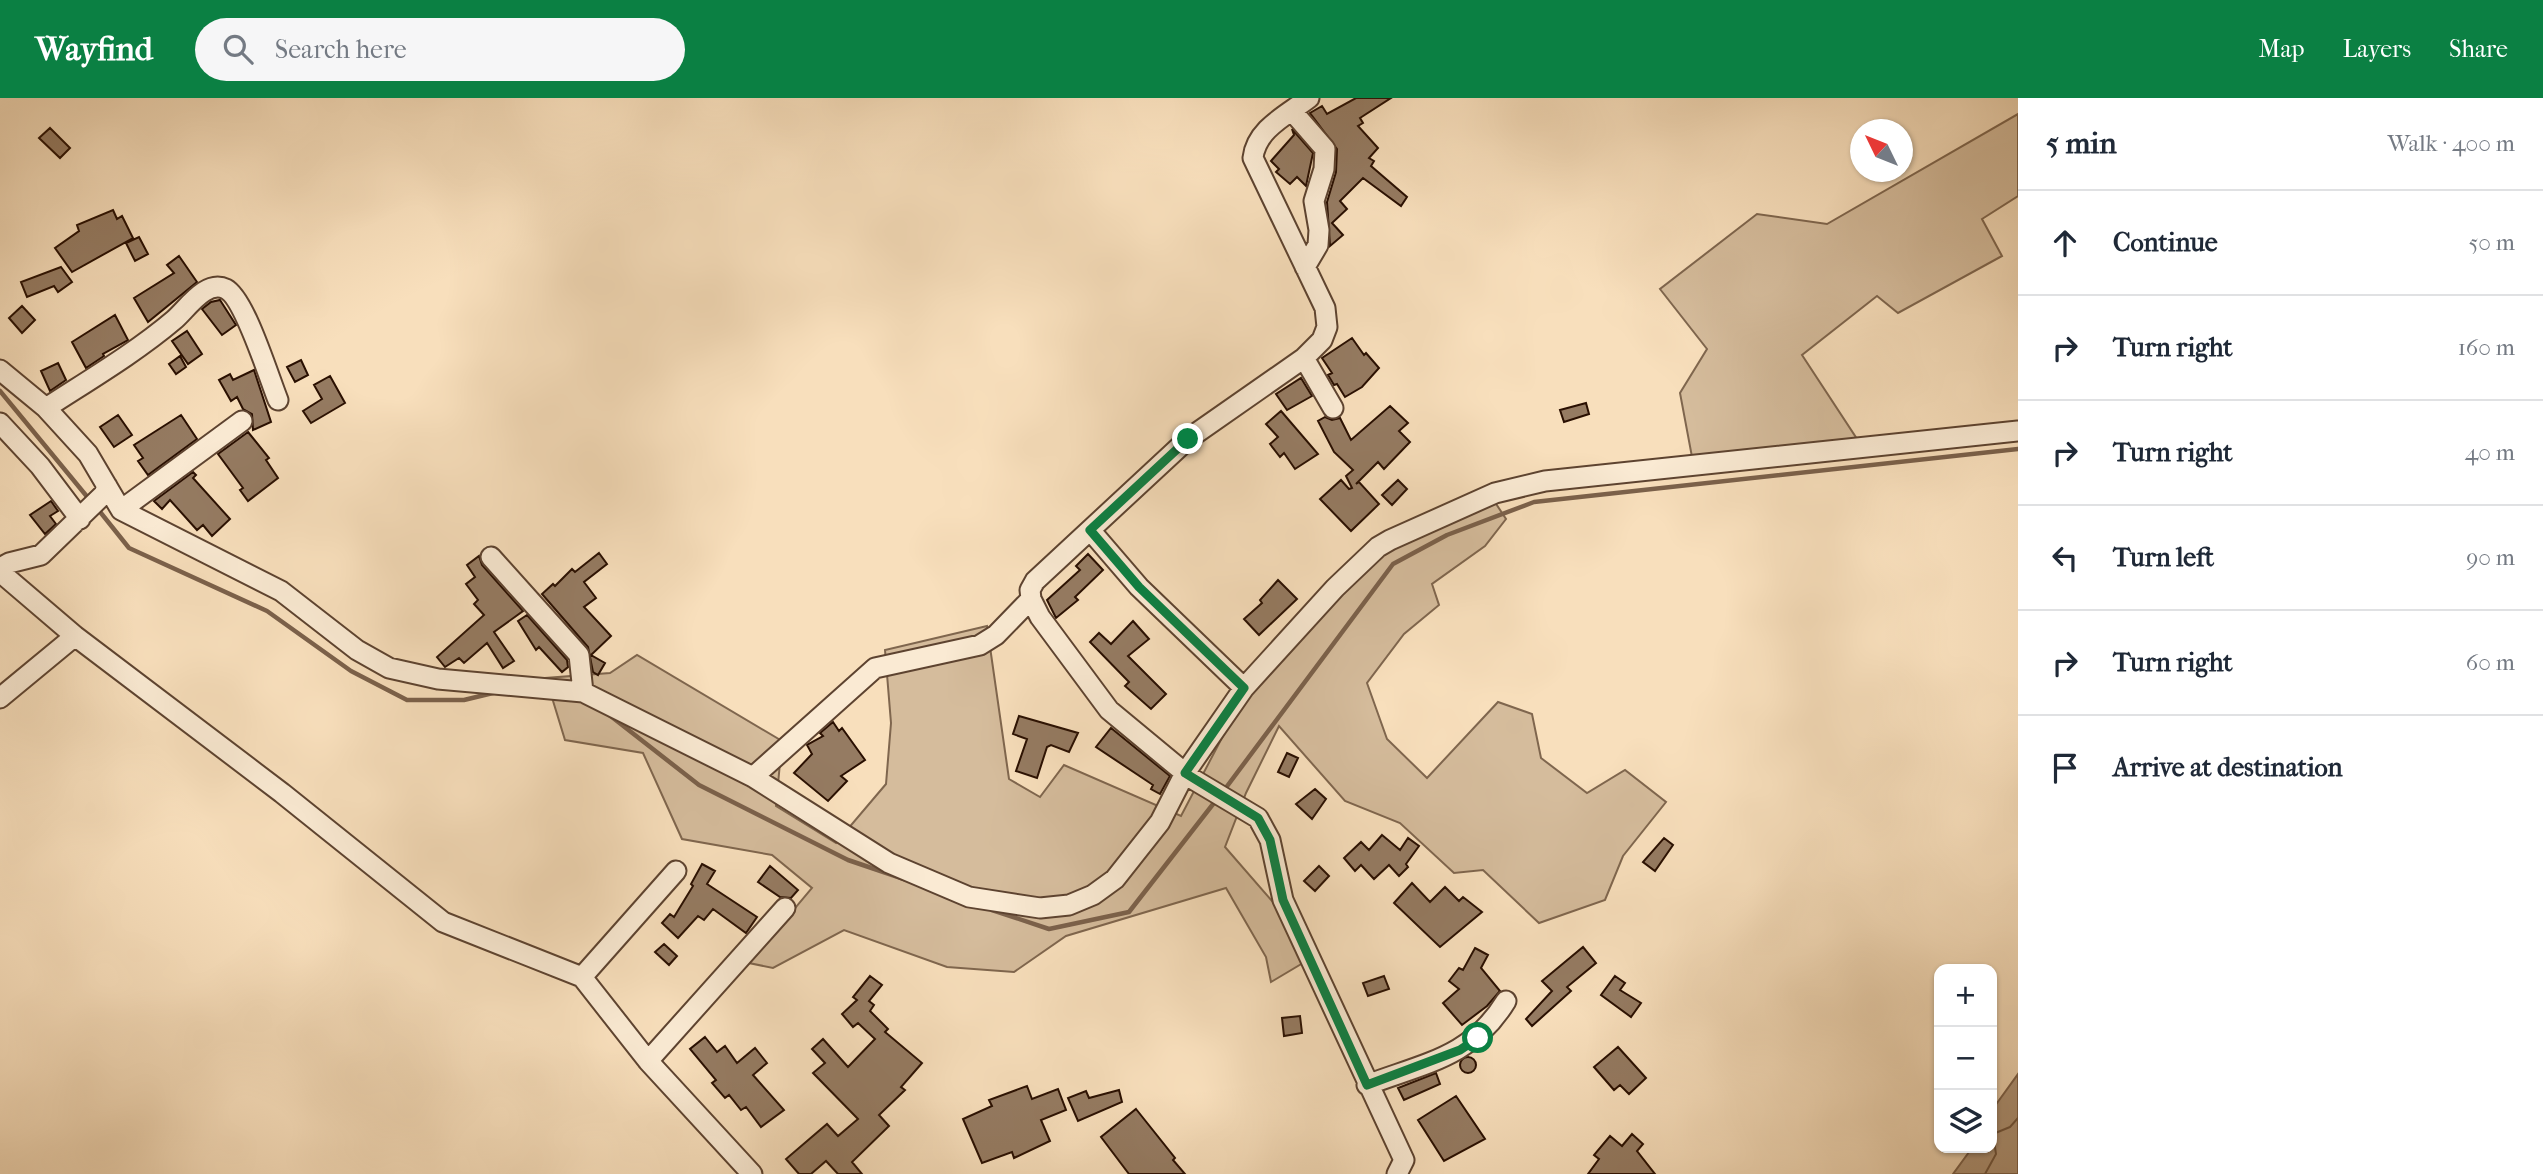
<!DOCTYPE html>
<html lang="en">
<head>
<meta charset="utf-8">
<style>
	body { margin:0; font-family:"IM FELL French Canon",serif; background:#f6f6f7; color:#1f2937 }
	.controls { position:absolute; right:21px; bottom:21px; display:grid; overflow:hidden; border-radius:14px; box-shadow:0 2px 5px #0004 }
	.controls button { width:63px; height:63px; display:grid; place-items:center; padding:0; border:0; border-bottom:2px solid #e0e1e3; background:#fff; color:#1f2937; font:35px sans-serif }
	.compass { position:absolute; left:1850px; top:21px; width:63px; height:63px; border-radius:50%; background:#fff; box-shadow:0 2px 5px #0004; rotate:313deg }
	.stop { position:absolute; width:21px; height:21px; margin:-16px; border:5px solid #0b8043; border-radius:50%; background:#fff }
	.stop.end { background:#0b8043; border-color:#fff; box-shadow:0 2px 7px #0008 }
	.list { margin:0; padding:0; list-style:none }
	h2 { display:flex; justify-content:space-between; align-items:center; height:91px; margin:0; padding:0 28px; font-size:30px }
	h2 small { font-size:23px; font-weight:400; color:#747a83 }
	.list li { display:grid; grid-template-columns:46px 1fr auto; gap:21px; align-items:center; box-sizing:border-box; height:105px; padding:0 28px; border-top:2px solid #e0e1e3 }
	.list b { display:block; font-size:26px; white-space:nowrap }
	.list em { font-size:23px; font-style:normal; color:#747a83 }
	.icon { flex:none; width:38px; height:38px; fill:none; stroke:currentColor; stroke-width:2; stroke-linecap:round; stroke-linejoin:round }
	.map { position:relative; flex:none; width:2018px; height:1076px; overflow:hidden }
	header { display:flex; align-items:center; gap:42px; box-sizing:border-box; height:98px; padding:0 35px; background:#0b8043; color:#fff }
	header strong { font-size:33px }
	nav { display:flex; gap:38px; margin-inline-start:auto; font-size:24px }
	.search { width:490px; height:63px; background:#f6f6f7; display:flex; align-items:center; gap:18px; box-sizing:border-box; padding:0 24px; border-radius:38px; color:#747a83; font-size:26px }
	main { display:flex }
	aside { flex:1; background:#fff }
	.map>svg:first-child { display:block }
</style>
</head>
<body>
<header>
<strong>Wayfind</strong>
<div class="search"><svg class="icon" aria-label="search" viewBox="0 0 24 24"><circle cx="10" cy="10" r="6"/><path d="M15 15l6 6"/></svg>Search here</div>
<nav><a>Map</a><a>Layers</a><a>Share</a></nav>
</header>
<main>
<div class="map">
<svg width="2018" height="1076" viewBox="0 0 2018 1076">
	<rect width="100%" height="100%" fill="#f8dfbc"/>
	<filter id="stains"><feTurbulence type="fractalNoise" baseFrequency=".00286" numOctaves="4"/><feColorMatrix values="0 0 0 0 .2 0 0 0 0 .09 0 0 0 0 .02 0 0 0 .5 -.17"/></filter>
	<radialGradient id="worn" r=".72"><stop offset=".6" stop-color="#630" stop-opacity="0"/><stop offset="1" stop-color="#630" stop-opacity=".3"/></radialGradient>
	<path fill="#d5bc9c" stroke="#7f664e" stroke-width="2" d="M2018 16V98L1982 121 2002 158 1898 215 1877 198 1802 257 1859 344 1692 359 1680 295 1707 251 1660 191 1757 116 1827 126Z
		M1485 389 1506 421 1485 448 1432 486 1439 507 1404 536 1367 585 1387 641 1427 680 1498 604 1532 616 1541 660 1587 695 1625 672 1666 704 1623 758 1605 802 1539 825 1483 772 1454 775 1400 725 1345 703 1279 628 1246 695 1225 749 1318 856 1271 884 1266 859 1226 790 1066 838 1014 874 947 869 844 832 773 870 749 865 812 790 772 757 682 741 643 655 565 642 546 580 610 575 637 557 782 643 776 708 836 745 886 686 891 625 885 552 987 528 1009 681 1040 699 1064 667 1181 718 1268 552 1368 467Z"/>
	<path fill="#b2987c" stroke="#7b614b" stroke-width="2" d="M2018 976V1076H1953L1972 1050H1992V1012Z"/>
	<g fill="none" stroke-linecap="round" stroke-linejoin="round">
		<path stroke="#6e543e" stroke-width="2" d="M1985 1076 1996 1056 1993 1036 2010 1029 2018 1020"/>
		<path stroke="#7b614b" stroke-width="4.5" d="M0 293 89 401
			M97 410 129 450 267 513 351 573 407 602H464L497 594
			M608 616 699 687 848 762 904 781
			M1222 695 1393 466 1447 437 1534 404 2018 351
			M992 812 1049 831 1129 814 1217 701"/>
	</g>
	<path fill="#957b62" stroke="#290f01" stroke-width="2" d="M1356 0H1391L1360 20 1363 25 1358 28 1378 50 1369 60 1374 63 1371 68 1407 99 1401 108 1363 80 1340 103 1347 111 1332 125 1343 137 1330 148 1327 104 1336 74 1337 51 1310 15 1322 8 1327 16Z
		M50 30 70 50 60 60 39 40Z
		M1292 31 1313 55 1306 88 1297 79 1290 86 1276 74 1279 71 1271 63 1294 37Z
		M113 112 117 121 122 118 133 140 72 174 55 150 79 133 77 127Z
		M139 139 148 156 135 163 126 145Z
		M179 158 197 184 148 224 134 200 174 175 167 167Z
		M61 169 72 184 58 194 54 188 27 199 21 184Z
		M220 202 236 227 222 237 202 211 211 204Z
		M22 208 35 222 22 235 9 220Z
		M115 217 128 242 103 256 104 258 86 270 72 244Z
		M187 233 202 256 188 266 172 243Z
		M1352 240 1364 257 1366 255 1379 270 1362 289 1345 299 1337 286 1334 287 1328 277 1332 275 1322 260Z
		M180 258 186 269 176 276 169 266Z
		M301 262 308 277 295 284 287 269Z
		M58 265 66 282 50 293 41 273Z
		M254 272 271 324 253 332 252 316 243 311 237 299 231 303 219 282 230 276 233 282Z
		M330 278 345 305 311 325 303 313 322 301 314 287Z
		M1301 280 1312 298 1287 312 1276 296Z
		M1586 305 1589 316 1564 324 1560 312Z
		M1390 308 1408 325 1399 333 1410 344 1384 371 1378 364 1356 386 1359 384 1379 406 1351 433 1320 401 1341 382 1349 391 1352 390 1346 378 1353 372 1334 354 1318 323 1325 319 1332 322 1340 320 1351 342Z
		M1281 313 1318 356 1295 371 1284 355 1280 359 1270 346 1278 339 1266 326Z
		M118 317 132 337 114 349 100 329Z
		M181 317 197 341 148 377 138 363 143 360 134 347Z
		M248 334 269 360 266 362 278 380 248 403 240 392 243 390 218 356Z
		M193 374 196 377 193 380 230 421 212 438 203 427 197 432 170 402 162 411 154 403Z
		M1398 382 1407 391 1392 407 1382 397Z
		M51 403 58 413 50 418 56 426 45 436 30 417Z
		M599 455 607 466 584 484 596 500 584 509 611 538 591 557 605 565 598 577 593 574 588 549 542 496 553 486 555 488 572 471 575 474Z
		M1088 456 1103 472 1075 499 1078 502 1056 520 1047 502 1080 472 1076 468Z
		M479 458 482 467 523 513 494 534 514 563 503 570 487 545 464 565 459 560 445 569 437 559 484 517 474 506 478 502 466 486 475 479 467 467Z
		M1278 482 1297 501 1259 537 1244 521 1262 505 1260 502Z
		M527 517 567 562 568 569 562 574 539 549 536 552 518 523Z
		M1133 523 1149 541 1128 558 1166 596 1151 611 1125 588 1129 584 1090 544 1099 535 1111 546Z
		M1019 618 1078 635 1069 654 1051 647 1047 649 1037 680 1016 673 1027 641 1013 636Z
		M833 624 839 633 842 630 865 662 841 678 847 683 828 703 794 675 812 656 807 647 823 638 820 635Z
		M1111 630 1170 678 1160 696 1151 691 1153 687 1096 649Z
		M1287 655 1298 660 1289 679 1278 674Z
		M1315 691 1326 701 1312 721 1296 706Z
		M1382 737 1400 752 1408 740 1419 748 1406 766 1408 769 1399 778 1389 767 1374 781 1361 767 1355 773 1344 760 1361 744 1369 752Z
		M1664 740 1673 747 1655 773 1643 764Z
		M702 766 715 773 707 786 757 819 746 835 713 811 704 822 698 818 678 840 662 825 670 816 674 819 693 788 691 786Z
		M770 768 798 792 791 800 780 799 758 784Z
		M1319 768 1329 778 1315 793 1304 783Z
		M1412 785 1430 804 1445 789 1459 803 1463 799 1482 814 1440 849 1394 805Z
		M664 846 677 858 669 867 655 854Z
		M1583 849 1596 865 1567 889 1571 893 1532 928 1526 921 1552 893 1542 883Z
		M1475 850 1488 857 1481 870 1500 893 1487 908 1462 927 1443 905 1459 891 1449 883 1459 870 1463 872Z
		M870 878 882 887 869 903 874 907 870 913 888 931 885 934 922 965 901 989 905 992 879 1017 889 1028 852 1064 862 1076H838L826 1063 811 1076H799L786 1061 827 1026 838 1038 858 1021 813 975 825 965 812 951 823 941 848 969 875 941 858 925 853 929 842 916 857 902 853 899Z
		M1384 878 1389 891 1368 898 1363 885Z
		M1615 878 1625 885 1620 892 1641 905 1631 919 1601 897Z
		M1300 918 1302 935 1284 938 1282 920Z
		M705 939 717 954 725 948 737 965 755 950 767 965 753 977 784 1012 761 1029 746 1009 741 1012 729 997 725 1000 712 985 716 982 690 951Z
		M1618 949 1646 980 1629 996 1620 987 1614 992 1594 969Z
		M1460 967a8 8 0 1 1 16 0a8 8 0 1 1-16 0Z
		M1436 975 1440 986 1404 1002 1398 990Z
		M1027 988 1032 1001 1058 991 1066 1012 1041 1022 1050 1043 1014 1060 1012 1054 982 1065 963 1021 992 1008 989 1002Z
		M1119 992 1122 1004 1078 1023 1068 1000 1086 993 1089 1000Z
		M1456 998 1485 1041 1444 1063 1418 1022Z
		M1136 1011 1175 1060 1173 1062 1185 1076H1129L1101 1039Z
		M1632 1036 1643 1046 1637 1053 1655 1076H1588L1599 1061 1594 1057 1610 1038 1622 1048Z"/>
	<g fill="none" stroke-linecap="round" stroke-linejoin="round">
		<defs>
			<path id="minor" d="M1309 0C1287 17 1256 31 1253 60L1325 210 1327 229 1322 242 1304 260 1188 341 1035 483 1030 492 1031 501 1040 519 1109 612 1191 680 1258 720 1270 742 1283 802 1404 1062 1397 1076
				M1292 13 1325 51 1324 71 1314 103 1319 132 1318 147 1305 169
				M1304 260 1333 310
				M0 272 46 310 88 356 121 412 281 493 357 552 389 570 438 581 583 594 753 679 889 765 969 799 1040 810 1069 807 1093 797 1115 781 1160 724 1185 675 1244 590 1335 490 1378 449 1390 442 1495 395 1545 383 2018 333
				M46 310C89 282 135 255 174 222 187 211 206 181 226 191 245 201 269 280 278 302
				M0 325 40 368 80 421
				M121 412 242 323
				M1090 432 1139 489 1244 590
				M491 459 579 557 583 594
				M0 470 9 465 41 457 104 396 107 388
				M0 474 75 538 282 695 443 824 582 879 648 963 752 1076
				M0 600 75 538
				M753 679 875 570 980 547 996 537 1031 501
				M582 879 676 773
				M648 963 785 810
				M1367 987C1425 965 1472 959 1506 903"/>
		</defs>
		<use href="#minor" stroke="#5d4330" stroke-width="23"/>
		<use href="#minor" stroke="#faead3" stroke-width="19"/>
	</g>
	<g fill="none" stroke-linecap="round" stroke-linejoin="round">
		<path stroke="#0b8043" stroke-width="9" d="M1188 341 1090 432 1139 489 1244 590 1185 675 1258 720 1270 742 1283 802 1367 987 1460 952 1478 940"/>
	</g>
	<rect width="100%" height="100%" filter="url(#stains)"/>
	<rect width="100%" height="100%" fill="url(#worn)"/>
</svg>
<div class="controls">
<button>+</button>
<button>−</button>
<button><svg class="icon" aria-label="layers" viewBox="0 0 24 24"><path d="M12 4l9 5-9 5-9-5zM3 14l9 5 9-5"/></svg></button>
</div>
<svg class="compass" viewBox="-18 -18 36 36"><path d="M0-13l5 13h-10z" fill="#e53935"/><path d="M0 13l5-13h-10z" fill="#747a83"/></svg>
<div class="stop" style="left:1478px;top:940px"></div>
<div class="stop end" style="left:1188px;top:341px"></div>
</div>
<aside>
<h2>5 min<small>Walk · 400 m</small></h2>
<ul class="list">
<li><svg class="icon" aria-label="ahead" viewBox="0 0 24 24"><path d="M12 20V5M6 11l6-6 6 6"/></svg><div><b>Continue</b></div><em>50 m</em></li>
<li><svg class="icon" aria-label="right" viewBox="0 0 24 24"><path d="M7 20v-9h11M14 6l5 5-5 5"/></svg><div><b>Turn right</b></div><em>160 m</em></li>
<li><svg class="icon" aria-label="right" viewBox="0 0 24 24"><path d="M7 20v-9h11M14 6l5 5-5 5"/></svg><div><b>Turn right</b></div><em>40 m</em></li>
<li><svg class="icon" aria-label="left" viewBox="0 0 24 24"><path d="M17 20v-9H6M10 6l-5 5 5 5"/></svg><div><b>Turn left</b></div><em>90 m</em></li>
<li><svg class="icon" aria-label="right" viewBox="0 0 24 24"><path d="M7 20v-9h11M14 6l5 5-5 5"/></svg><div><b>Turn right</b></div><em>60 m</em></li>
<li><svg class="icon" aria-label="arrive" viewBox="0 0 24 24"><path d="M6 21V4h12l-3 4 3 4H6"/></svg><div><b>Arrive at destination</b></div></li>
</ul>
</aside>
</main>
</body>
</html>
